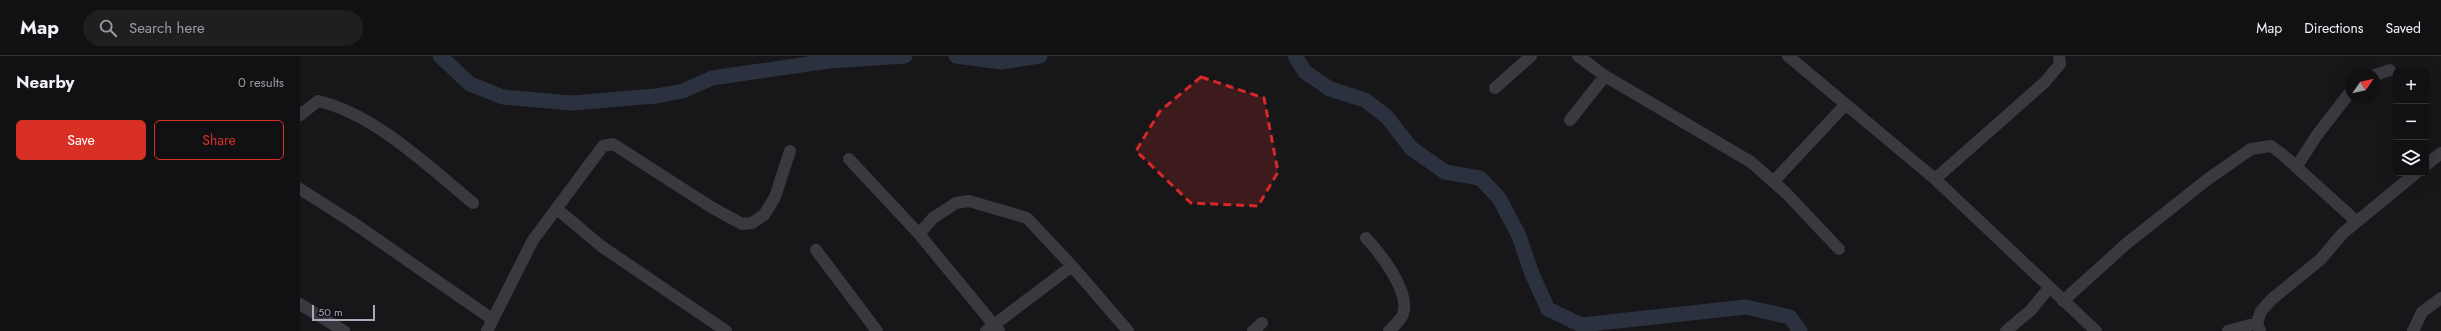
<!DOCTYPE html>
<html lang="en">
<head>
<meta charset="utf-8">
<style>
	body { margin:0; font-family:Jost,sans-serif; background:#1e1f21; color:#f1f3f6 }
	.controls { position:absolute; right:12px; top:12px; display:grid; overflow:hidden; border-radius:6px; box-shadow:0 4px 16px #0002 }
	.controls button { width:36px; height:36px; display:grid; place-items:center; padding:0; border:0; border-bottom:1px solid #303133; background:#111113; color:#f1f3f6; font:20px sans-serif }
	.compass { position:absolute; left:2045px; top:12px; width:36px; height:36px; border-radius:50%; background:#111113; box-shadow:0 4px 16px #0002; rotate:56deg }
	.scale { position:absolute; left:12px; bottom:10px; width:63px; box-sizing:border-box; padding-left:4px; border:2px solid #a8a9ba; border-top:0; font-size:11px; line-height:14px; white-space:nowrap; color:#a8a9ba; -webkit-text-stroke:3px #121214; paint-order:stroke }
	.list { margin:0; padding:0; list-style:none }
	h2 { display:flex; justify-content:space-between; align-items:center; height:52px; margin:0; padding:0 16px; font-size:17px }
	h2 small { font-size:13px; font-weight:400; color:#9c9da0 }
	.actions { display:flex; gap:8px; padding:12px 16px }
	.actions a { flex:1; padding:9px 0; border:1px solid #d93025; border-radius:6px; text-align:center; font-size:14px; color:#d93025 }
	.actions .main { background:#d93025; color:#fff }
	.icon { flex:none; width:22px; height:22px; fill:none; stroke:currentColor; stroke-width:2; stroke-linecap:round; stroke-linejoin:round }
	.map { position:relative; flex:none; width:2141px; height:275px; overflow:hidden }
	header { display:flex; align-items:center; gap:24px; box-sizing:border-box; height:56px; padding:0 20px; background:#111113; border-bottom:1px solid #303133 }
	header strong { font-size:19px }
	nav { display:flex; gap:22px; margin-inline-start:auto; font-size:14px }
	.search { width:280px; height:36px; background:#1e1f21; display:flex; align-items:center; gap:10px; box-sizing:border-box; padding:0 14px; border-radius:22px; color:#9c9da0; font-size:15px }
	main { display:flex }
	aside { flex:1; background:#111113 }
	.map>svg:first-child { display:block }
</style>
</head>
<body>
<header>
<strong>Map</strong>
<div class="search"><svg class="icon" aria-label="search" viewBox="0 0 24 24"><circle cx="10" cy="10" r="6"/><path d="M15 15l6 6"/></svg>Search here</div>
<nav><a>Map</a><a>Directions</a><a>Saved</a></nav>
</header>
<main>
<aside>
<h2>Nearby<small>0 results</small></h2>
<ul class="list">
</ul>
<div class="actions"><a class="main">Save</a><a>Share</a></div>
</aside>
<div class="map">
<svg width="2141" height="275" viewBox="0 0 2141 275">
	<rect width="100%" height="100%" fill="#171719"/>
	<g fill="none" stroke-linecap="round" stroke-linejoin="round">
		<path stroke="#2b313f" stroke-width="15" d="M140 0 170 28 203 41 272 47 356 40 383 35 412 22 529 5 605 0
			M656 0 701 6 740 0
			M995 0 1005 16 1030 33 1065 44 1087 61 1111 92 1145 116 1180 122 1199 142 1219 180 1232 218 1248 253 1281 269 1446 251 1490 261 1500 275"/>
		<path stroke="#3a3940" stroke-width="12" d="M1278 0 1305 20 1451 106 1486 137 1539 193
			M1488 0 1635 123 1796 275
			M2075 19 2090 14
			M1195 32 1231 0
			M0 59 18 45C75 58 129 111 173 147
			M1270 64 1305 20
			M549 103 619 178 699 275
			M2126 109 2141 97
			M1997 110 2017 79 2051 35
			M1635 123 1745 26 1760 8 1759 0
			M1474 125 1545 49
			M0 133 52 166 192 263
			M257 153 301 190 426 275
			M619 178 633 162 656 147 669 145 727 162 772 210 828 275
			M1066 182C1080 197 1111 236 1103 258 1101 264 1093 271 1089 275
			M516 194 577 275
			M1763 245 1826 188 1908 123 1951 93 1971 90 1982 98 2056 165
			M0 248 44 275
			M187 275 233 184 303 90 313 88 411 151 442 168 452 167 464 159 475 141 490 95
			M686 275 772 210
			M953 275 962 267
			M1706 275 1731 254 1749 232
			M1928 275 1957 267
			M1960 275 1957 267 1961 255 1972 243 2021 203 2043 177 2116 117
			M2113 275 2122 256 2141 242"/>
	</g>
	<path fill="#d62828" fill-opacity="0.2" stroke="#d62828" stroke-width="3" stroke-dasharray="8 5" stroke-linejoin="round" d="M901 21 964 42 978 116 958 150 891 147 836 95 860 55Z"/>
</svg>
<div class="controls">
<button>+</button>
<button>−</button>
<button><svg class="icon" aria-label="layers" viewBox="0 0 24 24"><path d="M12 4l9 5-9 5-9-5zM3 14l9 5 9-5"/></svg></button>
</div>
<svg class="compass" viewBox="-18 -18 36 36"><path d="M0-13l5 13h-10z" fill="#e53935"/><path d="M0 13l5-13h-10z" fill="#9c9da0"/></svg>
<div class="scale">50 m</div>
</div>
</main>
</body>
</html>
